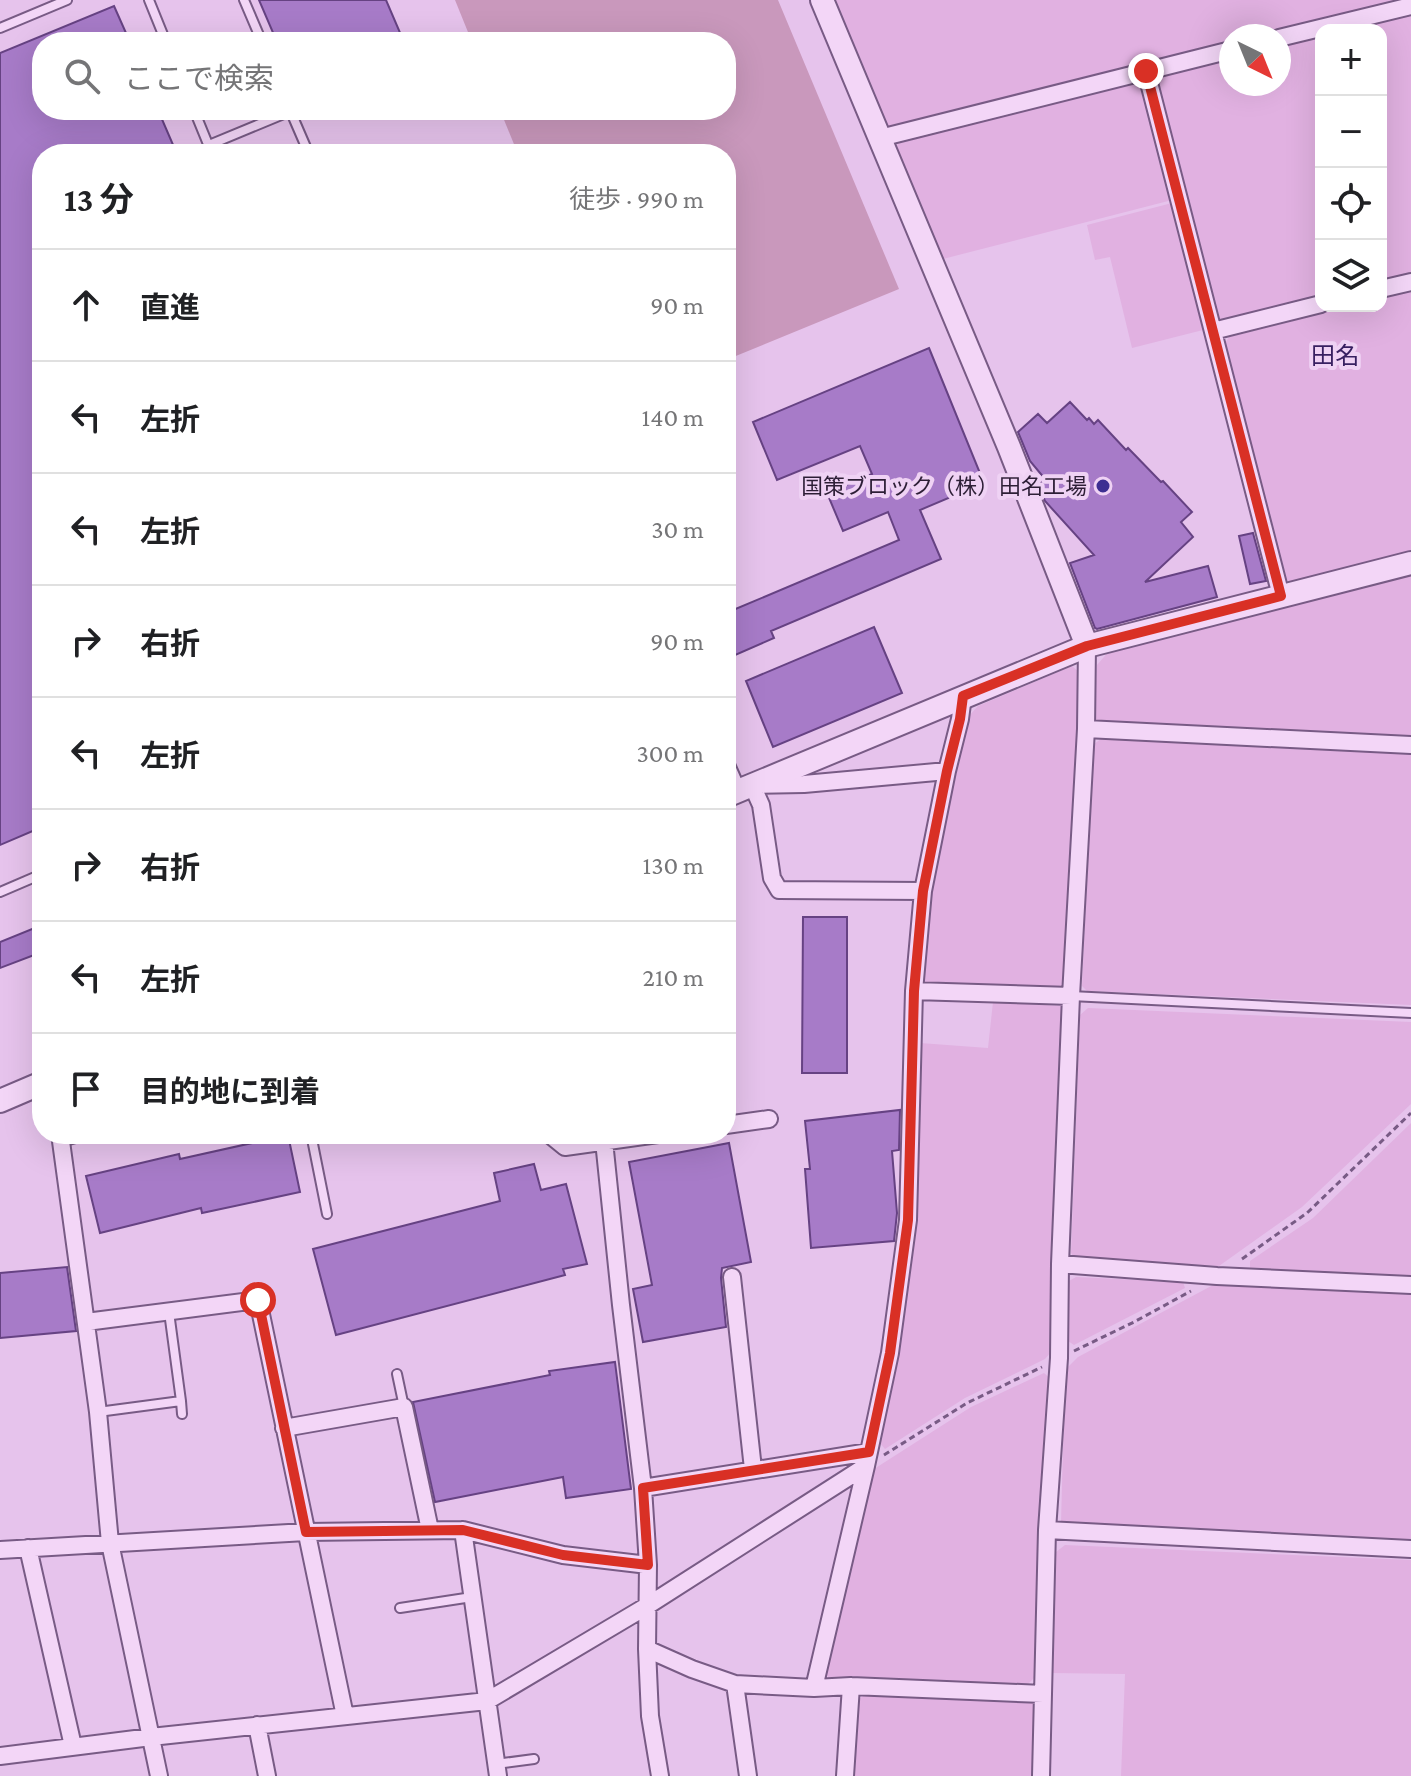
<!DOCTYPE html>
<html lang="ja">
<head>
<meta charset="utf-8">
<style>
	body { margin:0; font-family:"Crimson Pro","Noto Sans JP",serif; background:#f6f6f6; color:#202124 }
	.controls { position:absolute; right:24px; top:24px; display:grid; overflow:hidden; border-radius:16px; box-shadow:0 8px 32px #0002 }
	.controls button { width:72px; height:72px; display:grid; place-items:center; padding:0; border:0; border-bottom:2px solid #e0e0e0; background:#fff; color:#202124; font:40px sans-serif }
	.compass { position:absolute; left:1219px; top:24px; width:72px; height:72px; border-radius:50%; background:#fff; box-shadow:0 8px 32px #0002; rotate:137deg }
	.stop { position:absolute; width:24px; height:24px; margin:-18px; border:6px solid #d93025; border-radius:50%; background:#fff }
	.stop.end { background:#d93025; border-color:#fff; box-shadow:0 2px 8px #0008 }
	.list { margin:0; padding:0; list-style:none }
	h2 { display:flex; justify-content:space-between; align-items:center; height:104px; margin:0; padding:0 32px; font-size:34px }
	h2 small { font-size:26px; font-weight:400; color:#757577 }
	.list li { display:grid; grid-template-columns:52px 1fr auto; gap:24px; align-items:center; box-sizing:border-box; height:112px; padding:0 32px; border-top:2px solid #e0e0e0 }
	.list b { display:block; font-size:30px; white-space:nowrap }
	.list em { font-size:26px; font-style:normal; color:#757577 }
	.icon { flex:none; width:44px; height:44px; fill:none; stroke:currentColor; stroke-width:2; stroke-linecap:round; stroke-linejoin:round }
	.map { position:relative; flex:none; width:1411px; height:1776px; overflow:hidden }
	.search { position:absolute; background:#fff; box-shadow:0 8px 32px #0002; left:32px; top:32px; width:704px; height:88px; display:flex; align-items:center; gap:20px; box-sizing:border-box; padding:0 28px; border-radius:32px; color:#757577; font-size:30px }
	.panel { position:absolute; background:#fff; box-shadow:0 8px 32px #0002; left:32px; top:144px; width:704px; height:1000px; border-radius:32px }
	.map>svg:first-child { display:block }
</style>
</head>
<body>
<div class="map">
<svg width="1411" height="1776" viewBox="0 0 1411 1776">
	<rect width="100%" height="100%" fill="#e6c3ec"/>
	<path fill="#e1b1e1" d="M831 0H1404L1262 36H1231V44L890 130 882 127Z
		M1411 13V275L1381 283V30H1346Z
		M1321 36V298L1225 322 1217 317 1159 85 1162 77 1231 59V84H1279V47Z
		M1138 83 1146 89 1172 200 939 260 895 149 899 142Z
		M1172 203 1203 330 1132 348 1110 257 1095 260 1087 225Z
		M1411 291V552L1291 583 1283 576 1223 346 1229 337 1351 306H1381V298Z
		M1411 574V736L1101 724 1094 717 1097 665 1110 650Z
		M1072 666 1079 672 1066 985 1060 992 929 987 922 981 931 891 954 772 969 716 978 706Z
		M1102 738 1411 752V1005L1087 991 1082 986 1093 745Z
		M993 1002 1062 1006 1067 1010 1052 1351 1045 1359 965 1398 885 1449 879 1442 920 1043 988 1048Z
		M1088 1008 1411 1022V1104L1302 1207 1219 1266 1076 1260 1071 1253 1080 1015Z
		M1411 1123V1276L1250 1269V1261L1313 1218Z
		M1076 1277 1183 1282 1185 1288 1074 1345 1068 1341 1069 1281Z
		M1215 1284 1411 1292V1545L1061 1523 1065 1370 1078 1357Z
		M1044 1373 1051 1379 1037 1675 1028 1684 830 1680 823 1669 874 1469 971 1407Z
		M1065 1545 1411 1560V1776H1121L1125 1674 1052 1673 1056 1552Z
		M867 1693 1031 1701 1037 1707 1034 1776H854L858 1700Z"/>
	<path fill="#c998bc" d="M455 0H778L899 289 726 360V154H518L500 110H726V42H472Z"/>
	<path fill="#a77bc8" stroke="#664283" stroke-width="2" d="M259 0H386L404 42H277Z
		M114 6 130 42H42V110H158L177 154H42V827L0 845V53Z
		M929 348 984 483 920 510 941 559 771 631 774 638 733 656 726 640V613L899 540 888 512 843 531 827 493 872 474 860 446 777 480 753 422Z
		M1070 402 1087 420 1089 418 1094 424 1098 420 1126 450 1128 448 1161 482 1163 481 1192 512 1181 522 1193 537 1145 582 1208 566 1217 597 1097 629 1095 628 1070 563 1094 555 1045 501 1039 485 1045 479 1030 461 1018 432 1038 414 1047 423Z
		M1253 533 1266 581 1250 584 1239 536Z
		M874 627 902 693 773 747 746 681Z
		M803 917H847V1073H802Z
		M42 925V952L0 968V942Z
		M900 1110 899 1150 892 1151 897 1213 894 1241 811 1248 805 1169H810L805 1121Z
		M288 1135 300 1192 202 1213 201 1208 100 1233 86 1176 179 1154 180 1159Z
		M729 1143 751 1262 722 1268 721 1278 726 1327 643 1342 633 1289 652 1285 629 1162Z
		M534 1164 541 1190 566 1184 587 1264 563 1269 565 1275 336 1335 313 1249 500 1201 494 1173Z
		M67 1267 76 1331 0 1338V1273Z
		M615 1362 631 1489 566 1498 563 1477 435 1502 413 1402 550 1375 549 1371Z"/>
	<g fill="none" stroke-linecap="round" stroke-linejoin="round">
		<defs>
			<path id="service" d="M149 0 166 42
				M244 0 262 42
				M0 28 67 0
				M194 110 212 154
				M290 110 309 154
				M209 145 291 111
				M726 755 741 789
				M0 892 42 874
				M1071 996 1411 1013
				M311 1134 327 1214
				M62 1142 89 1134
				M397 1374 404 1407
				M181 1401 182 1414
				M98 1412 181 1401 169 1312
				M400 1608 472 1597
				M496 1764 534 1759"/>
			<path id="minor" d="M1279 38 1411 6
				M1146 71 1281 596
				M880 138 1231 50
				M1381 289 1411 282
				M1213 331 1321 304
				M963 696 960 719 947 771 923 891 914 991 1071 996
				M1086 729 1411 745
				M923 891 779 890 772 878 761 805 752 785 804 784 947 771
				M726 1125 769 1119
				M60 1134 98 1412 110 1543 159 1776
				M549 1134 565 1147 658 1134
				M604 1141 621 1305 643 1488 648 1565 647 1649 650 1716 660 1776
				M1060 1264 1217 1276 1411 1285
				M732 1277 753 1469
				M86 1322 258 1300 345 1716
				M284 1428 404 1407 430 1530
				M643 1488 869 1452
				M463 1530 498 1776
				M1047 1530 1411 1549
				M28 1548 73 1746
				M0 1550 306 1532 463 1530 563 1555 648 1565
				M647 1649 692 1669 735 1684 814 1688 851 1686 1043 1694
				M735 1684 748 1776
				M814 1688 866 1466 890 1353 908 1220 914 991
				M257 1725 267 1776
				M0 1756 151 1737 487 1701 647 1606 866 1466
				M845 1776 851 1686
				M1041 1776 1047 1530 1059 1358 1060 1264 1071 996 1086 729 1087 646"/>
			<path id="tertiary" d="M822 0 1009 447 1087 646
				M726 796 1087 646 1411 563
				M0 1101 42 1083"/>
		</defs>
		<use href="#service" stroke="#785b85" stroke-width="12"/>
		<use href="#minor" stroke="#785b85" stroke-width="20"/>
		<use href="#tertiary" stroke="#785b85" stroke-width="26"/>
		<path stroke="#785b85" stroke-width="3" stroke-dasharray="6 4" stroke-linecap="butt" d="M1242 1259 1307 1213 1411 1113
			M1074 1351 1134 1322 1191 1291
			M884 1455 967 1403 1042 1367"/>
		<use href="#service" stroke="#f3d6f7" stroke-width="8"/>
		<use href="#minor" stroke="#f3d6f7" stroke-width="16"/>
		<use href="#tertiary" stroke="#f3d6f7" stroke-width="22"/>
	</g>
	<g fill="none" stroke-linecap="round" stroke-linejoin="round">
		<path stroke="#d93025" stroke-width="10" d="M258 1300 306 1532 463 1530 563 1555 648 1565 643 1488 869 1452 890 1353 908 1220 914 991 923 891 947 771 960 719 963 696 1087 646 1281 596 1146 71"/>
	</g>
	<circle fill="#3d2e92" stroke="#efd2f4" stroke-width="3" cx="1103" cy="486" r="8"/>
	<g text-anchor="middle" stroke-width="8" stroke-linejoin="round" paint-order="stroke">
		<g font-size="22" fill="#2d1e36" stroke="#efd2f4" text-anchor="end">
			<text x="1087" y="494">国策ブロック（株）田名工場</text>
		</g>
		<g font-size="24" fill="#382061" stroke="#efd2f4">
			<text x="1335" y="364">田名</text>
		</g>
	</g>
</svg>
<div class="controls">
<button>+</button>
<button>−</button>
<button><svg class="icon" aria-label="locate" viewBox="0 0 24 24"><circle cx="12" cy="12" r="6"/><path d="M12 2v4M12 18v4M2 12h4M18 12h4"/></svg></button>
<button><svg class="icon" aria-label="layers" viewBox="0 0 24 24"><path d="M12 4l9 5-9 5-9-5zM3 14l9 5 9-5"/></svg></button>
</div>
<svg class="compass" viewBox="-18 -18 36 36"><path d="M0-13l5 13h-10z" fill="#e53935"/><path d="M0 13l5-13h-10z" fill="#757577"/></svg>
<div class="stop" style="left:258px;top:1300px"></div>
<div class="stop end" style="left:1146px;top:71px"></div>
<div class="search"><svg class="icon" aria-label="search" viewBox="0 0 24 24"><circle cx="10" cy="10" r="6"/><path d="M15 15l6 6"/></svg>ここで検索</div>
<section class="panel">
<h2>13 分<small>徒歩 · 990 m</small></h2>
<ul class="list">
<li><svg class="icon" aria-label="ahead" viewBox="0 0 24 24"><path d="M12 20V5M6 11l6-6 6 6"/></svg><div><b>直進</b></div><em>90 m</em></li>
<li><svg class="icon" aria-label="left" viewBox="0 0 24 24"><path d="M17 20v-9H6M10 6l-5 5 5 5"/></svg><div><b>左折</b></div><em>140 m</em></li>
<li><svg class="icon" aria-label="left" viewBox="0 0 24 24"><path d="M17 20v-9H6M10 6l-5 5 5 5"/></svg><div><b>左折</b></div><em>30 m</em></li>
<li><svg class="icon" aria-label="right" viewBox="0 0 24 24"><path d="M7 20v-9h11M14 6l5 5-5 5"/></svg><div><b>右折</b></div><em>90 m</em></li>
<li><svg class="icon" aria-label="left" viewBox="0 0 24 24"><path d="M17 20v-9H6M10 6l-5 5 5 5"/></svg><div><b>左折</b></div><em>300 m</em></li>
<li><svg class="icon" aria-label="right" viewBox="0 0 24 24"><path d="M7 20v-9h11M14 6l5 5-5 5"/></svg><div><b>右折</b></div><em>130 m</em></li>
<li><svg class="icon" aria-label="left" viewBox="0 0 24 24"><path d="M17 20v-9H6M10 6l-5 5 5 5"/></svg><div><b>左折</b></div><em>210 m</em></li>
<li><svg class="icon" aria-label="arrive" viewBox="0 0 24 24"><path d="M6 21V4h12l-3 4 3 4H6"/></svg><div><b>目的地に到着</b></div></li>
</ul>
</section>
</div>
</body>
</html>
